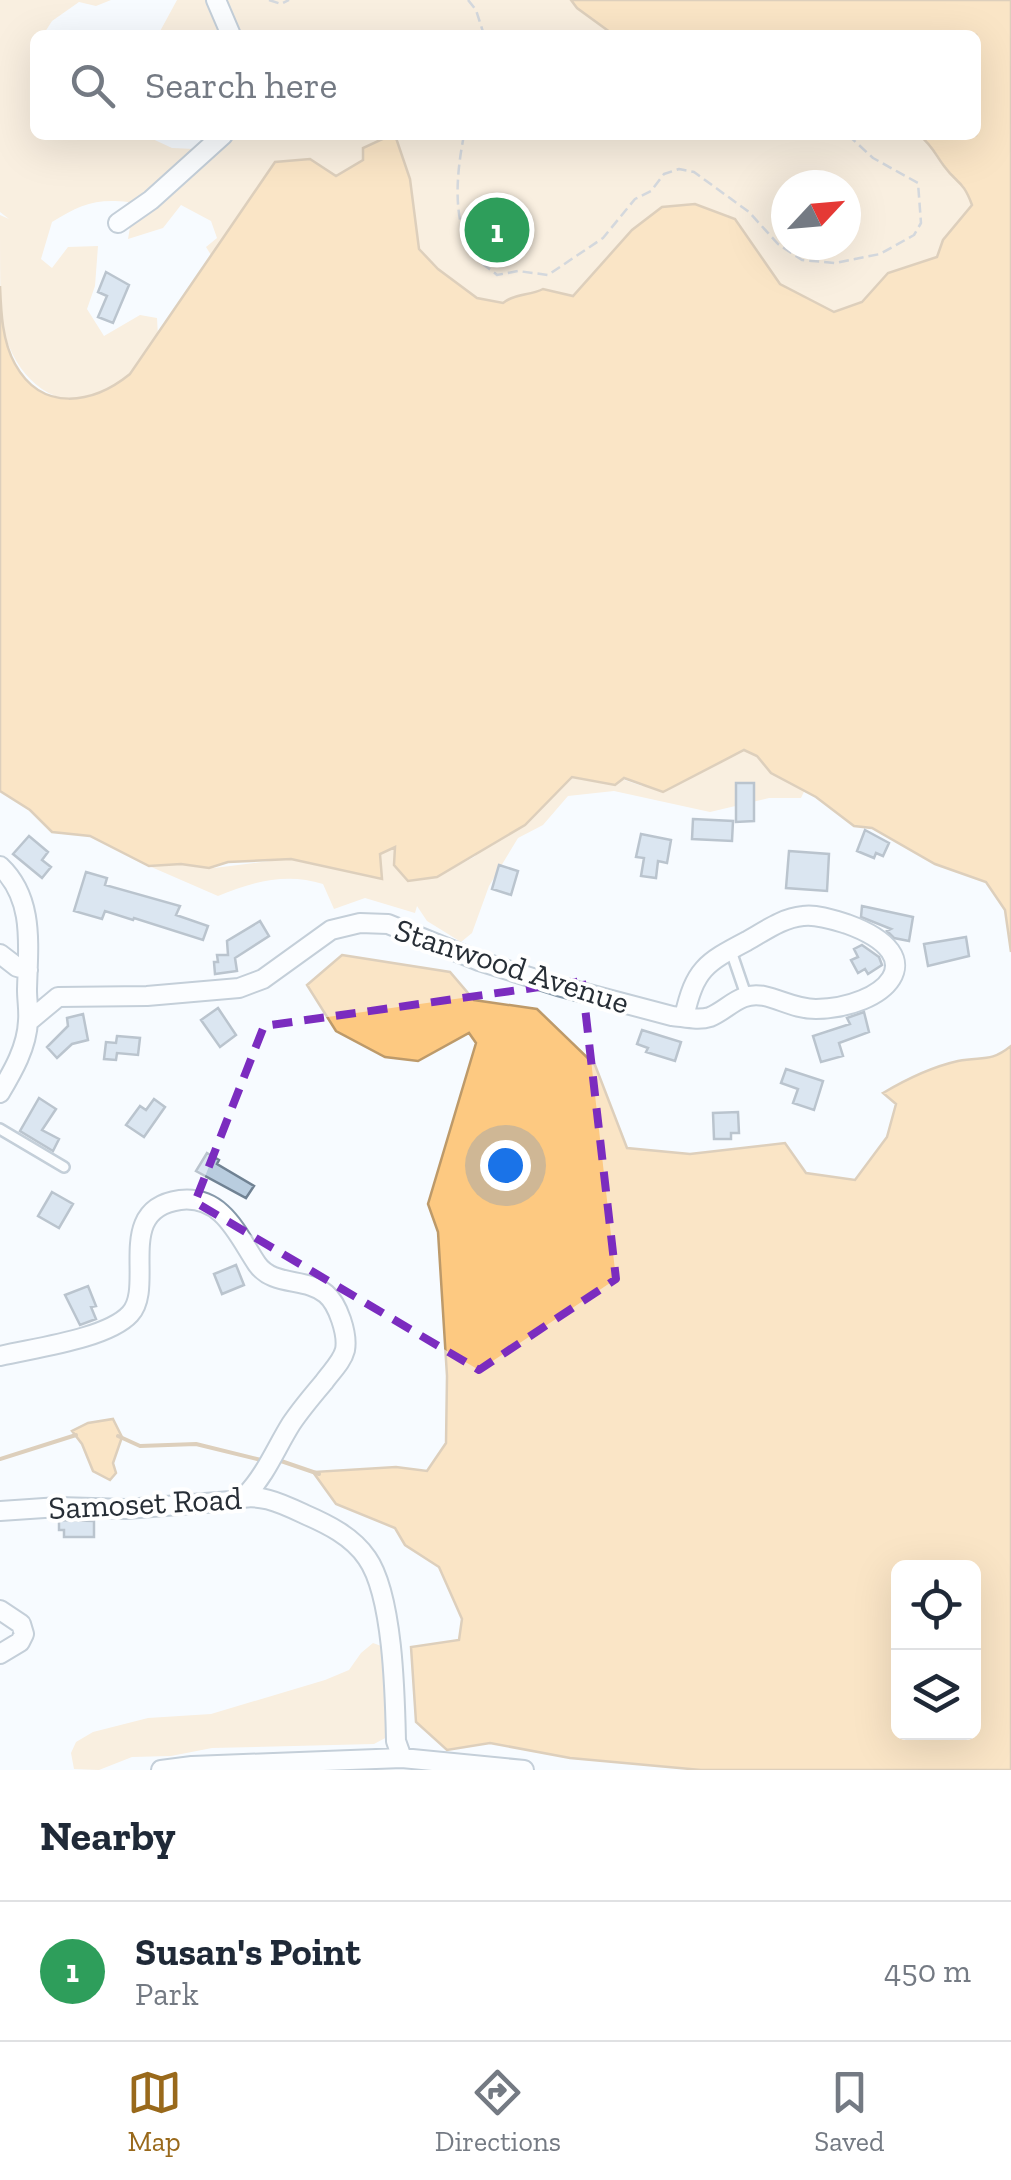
<!DOCTYPE html>
<html lang="en">
<head>
<meta charset="utf-8">
<style>
	body { margin:0; font-family:"Zilla Slab",serif; background:#f2f2f3; color:#1f2937 }
	.controls { position:absolute; right:30px; bottom:30px; display:grid; overflow:hidden; border-radius:15px; box-shadow:0 10px 40px #0002 }
	.controls button { width:90px; height:90px; display:grid; place-items:center; padding:0; border:0; border-bottom:2px solid #e0e1e3; background:#fff; color:#1f2937; font:50px sans-serif }
	.compass { position:absolute; left:771px; top:170px; width:90px; height:90px; border-radius:50%; background:#fff; box-shadow:0 10px 40px #0002; rotate:64deg }
	.you { position:absolute; left:505px; top:1165px; width:35px; height:35px; margin:-25px; border:8px solid #fff; border-radius:50%; background:#1a73e8; box-shadow:0 0 0 15px #1a73e833 }
	.badge { display:grid; place-items:center; width:65px; height:65px; border-radius:50%; background:#99691b; color:#fff; font-size:32px; font-weight:700 }
	.pin { position:absolute; translate:-50% -50%; border:5px solid #fff; box-shadow:0 2px 10px #0006 }
	.list { margin:0; padding:0; list-style:none }
	h2 { display:flex; justify-content:space-between; align-items:center; height:130px; margin:0; padding:0 40px; font-size:42px }
	h2 small { font-size:32px; font-weight:400; color:#747a83 }
	.list li { display:grid; grid-template-columns:65px 1fr auto; gap:30px; align-items:center; box-sizing:border-box; height:140px; padding:0 40px; border-top:2px solid #e0e1e3 }
	.list b { display:block; font-size:38px; white-space:nowrap }
	.list p { margin:0; font-size:32px; white-space:nowrap; color:#747a83 }
	.list em { font-size:32px; font-style:normal; color:#747a83 }
	.icon { flex:none; width:55px; height:55px; fill:none; stroke:currentColor; stroke-width:2; stroke-linecap:round; stroke-linejoin:round }
	.map { position:relative; flex:none; width:1011px; height:1770px; overflow:hidden }
	.search { position:absolute; background:#fff; box-shadow:0 10px 40px #0002; left:30px; right:30px; top:30px; height:110px; display:flex; align-items:center; gap:25px; box-sizing:border-box; padding:0 35px; border-radius:15px; color:#747a83; font-size:38px }
	.sheet { height:270px; background:#fff }
	nav { display:flex; justify-content:space-around; align-items:center; box-sizing:border-box; height:140px; border-top:2px solid #e0e1e3; background:#fff; font-size:28px; color:#747a83 }
	nav a { display:grid; justify-items:center; gap:5px }
	nav .on { color:#99691b }
	.map>svg:first-child { display:block }
</style>
</head>
<body>
<div class="map">
<svg width="1011" height="1770" viewBox="0 0 1011 1770">
	<rect width="100%" height="100%" fill="#f7fbff"/>
	<path fill="#fadfbb" fill-rule="evenodd" d="M0 0H111L96 6 79 2 52 21 43 35H35V135H144L172 148 194 149 209 135H938L986 179 971 236 856 320 589 294 500 308 223 274 206 247 217 238 211 221 181 205 163 228 128 239 133 210 128 202C96 198 79 205 52 222L41 259 52 268 68 247 98 246 95 286 87 309 104 336 140 315 157 318 158 336C144 355 129 382 106 393 50 418 8 369 1 316 0 283 0 248 0 215L9 219 0 212ZM786 185H846V245H786Z
		M177 0H1011L976 135V35H158Z
		M750 747 809 781 801 798H769L710 812 614 791 568 796 543 825 518 838 489 886 472 933 461 942 427 921 417 906 415 913 365 898 334 909 323 884C286 872 252 882 218 896L149 866 176 862 214 868 399 845 437 877 474 857 571 777 604 773 642 786H671Z
		M373 1643 384 1647C384 1677 389 1706 389 1736L374 1744 212 1748 171 1756 132 1757 99 1770 74 1769 71 1753 76 1742 93 1732 148 1718 211 1714 325 1680 349 1670 361 1653Z"/>
	<path fill="#fdc981" stroke="#bd9a6a" stroke-width="2.5" fill-rule="evenodd" d="M571 0H1011V952L1005 910 986 882 935 864 872 828 854 826 816 797 771 773 757 756 744 750 663 792 624 778 615 785 572 777 525 825 437 877 408 881 394 865 395 847 380 854 382 879 291 859 228 862 209 868 181 864 149 866 90 836 52 832 30 810 0 791V286C1 311 2 341 15 364 42 413 93 404 130 374L275 162 310 159 336 176 363 160V148L391 135H395L410 179 419 249 438 269 477 298 503 303C516 293 529 296 543 289L573 296 632 230 662 207 695 204 735 219 780 284 834 312 862 302 888 273 937 257 943 240 972 205C963 180 957 184 944 166 935 154 932 145 919 135H976V35H614L577 8Z
		M342 955 450 972 474 1000 537 1009 595 1065 627 1148 690 1154 785 1143 806 1173 855 1180 887 1137 896 1104 883 1093C905 1080 931 1067 958 1061 982 1056 990 1063 1011 1046V1770H701L570 1758 490 1743 447 1750 416 1722 411 1647 459 1640 462 1619 439 1567 405 1545 395 1528 336 1504 313 1472 396 1467 427 1471 446 1443 447 1376 438 1232 428 1204 476 1043 469 1033 418 1061 385 1057 336 1031 307 985ZM898 1568H974V1732H898Z
		M113 1419 122 1437 113 1463 116 1473 110 1480 93 1471 82 1444 72 1431 88 1423Z"/>
	<g fill="none" stroke-linecap="round" stroke-linejoin="round">
		<path stroke="#bd9a6a" stroke-width="4" d="M118 1436 140 1446 196 1444 261 1460
			M0 1459 76 1435
			M281 1461 319 1474"/>
	</g>
	<path fill="#b9cddf" stroke="#708293" stroke-width="2.5" d="M106 272 129 285 113 323 98 317 107 296 98 292Z
		M736 783H754V821L736 822Z
		M693 819 733 821 732 841 692 839Z
		M865 830 889 843 883 856 876 853 874 858 857 851Z
		M641 834 671 840 667 863 658 861 656 878 641 876 644 858 636 857Z
		M29 836 48 852 42 860 51 867 42 878 13 854Z
		M789 851 829 854 827 891 786 888Z
		M499 865 518 871 511 895 492 889Z
		M86 872 107 878 105 885 180 906 176 915 208 926 203 940 134 918 133 920 105 911 102 919 74 911Z
		M862 906 913 917 909 941 894 938 887 931 891 929 861 917Z
		M260 921 269 936 235 958 237 971 215 974 214 962H218L217 955H228L227 941Z
		M966 937 969 956 928 966 924 944Z
		M862 945 879 957 882 965 868 974 865 969 858 973 851 960 858 957 854 949Z
		M218 1008 236 1035 220 1047 201 1020Z
		M864 1012 869 1032 839 1043 843 1056 821 1062 813 1036 850 1024 847 1018Z
		M83 1014 88 1040 72 1044 57 1058 47 1047 68 1026 67 1018Z
		M642 1030 681 1042 675 1061 646 1052 648 1048 637 1044Z
		M117 1036 140 1038 138 1055 117 1053 116 1060 104 1059 106 1042 116 1043Z
		M786 1069 823 1081 814 1110 793 1103 798 1089 781 1083Z
		M39 1098 56 1109 42 1130 59 1139 53 1151 20 1131Z
		M154 1099 165 1107 144 1137 126 1125 140 1106 146 1110Z
		M738 1112 739 1133H731V1139H714L713 1113Z
		M207 1153 219 1160 217 1164 254 1186 246 1198 196 1171Z
		M52 1192 73 1204 59 1228 38 1216Z
		M236 1265 244 1285 222 1294 214 1274Z
		M88 1286 96 1306 91 1307 96 1319 80 1325 65 1295Z
		M59 1520 94 1521V1537H64V1530H59Z"/>
	<g fill="none" stroke-linecap="round" stroke-linejoin="round">
		<defs>
			<path id="service" d="M731 951 746 995
				M0 1129 64 1167"/>
			<path id="minor" d="M216 0 231 35
				M118 223 151 200 223 135
				M0 866C35 899 28 946 27 990 27 1000 29 1011 28 1021 27 1047 13 1071 0 1093
				M0 954 17 967 28 970
				M28 1022 58 997 147 996 239 988 263 979 331 930 360 923 388 924 479 961 558 986 672 1016C684 1017 698 1021 710 1017 729 1009 740 991 764 996 782 1000 796 1009 816 1009 884 1008 938 957 847 924 834 920 817 914 803 916 782 918 765 931 747 941 705 963 695 969 684 1017
				M0 1356C33 1348 107 1339 130 1314 156 1286 113 1209 180 1200 223 1195 238 1236 257 1264 273 1287 306 1277 326 1294 338 1304 348 1334 345 1350 342 1362 331 1372 324 1382 313 1395 301 1409 291 1424 276 1448 266 1474 246 1495
				M0 1511 59 1507 126 1509 231 1501C256 1491 281 1503 304 1514 327 1524 352 1536 367 1558 393 1595 395 1694 396 1741L402 1758
				M0 1610 21 1624 24 1634 20 1642 0 1654
				M161 1770 192 1766 402 1758 524 1770"/>
		</defs>
		<use href="#service" stroke="#8699aa" stroke-width="14"/>
		<use href="#minor" stroke="#8699aa" stroke-width="22"/>
		<path stroke="#a8adb3" stroke-width="2.5" stroke-dasharray="10 5" stroke-linecap="butt" d="M269 0 281 4 289 0
			M468 0 476 10 484 35
			M464 135C457 171 451 220 473 253 478 262 489 268 497 275L518 271 548 275 603 238 635 199 651 191 664 174 679 169 694 172 749 212 778 244 802 260 835 263 880 254 914 235 921 223 918 183 873 158 848 135"/>
		<use href="#service" stroke="#fff" stroke-width="9"/>
		<use href="#minor" stroke="#fff" stroke-width="18"/>
	</g>
	<path d="M0 0H1011V1770H0ZM582 981 616 1279 479 1370 195 1202 264 1026Z" fill="#f7fbff" fill-opacity=".55" fill-rule="evenodd"/>
	<path fill="none" stroke="#7b2cbf" stroke-width="8" stroke-dasharray="20 12" stroke-linejoin="round" d="M582 981 616 1279 479 1370 195 1202 264 1026Z"/>
	<g text-anchor="middle" stroke-width="8" stroke-linejoin="round" paint-order="stroke">
		<g font-size="32" fill="#272e36" stroke="#fff">
			<text transform="translate(512 966) rotate(18)" y="11">Stanwood Avenue</text>
			<text transform="translate(145 1503) rotate(-3)" y="11">Samoset Road</text>
		</g>
	</g>
</svg>
<div class="controls">
<button><svg class="icon" aria-label="locate" viewBox="0 0 24 24"><circle cx="12" cy="12" r="6"/><path d="M12 2v4M12 18v4M2 12h4M18 12h4"/></svg></button>
<button><svg class="icon" aria-label="layers" viewBox="0 0 24 24"><path d="M12 4l9 5-9 5-9-5zM3 14l9 5 9-5"/></svg></button>
</div>
<svg class="compass" viewBox="-18 -18 36 36"><path d="M0-13l5 13h-10z" fill="#e53935"/><path d="M0 13l5-13h-10z" fill="#747a83"/></svg>
<div class="you"></div>
<div class="pin badge" style="left:497px;top:230px;background:#2e9e5b">1</div>
<div class="search"><svg class="icon" aria-label="search" viewBox="0 0 24 24"><circle cx="10" cy="10" r="6"/><path d="M15 15l6 6"/></svg>Search here</div>
</div>
<section class="sheet">
<h2>Nearby<small></small></h2>
<ul class="list">
<li><span class="badge" style="background:#2e9e5b">1</span><div><b>Susan's Point</b><p>Park</p></div><em>450 m</em></li>
</ul>
</section>
<nav>
<a class="on"><svg class="icon" aria-label="map" viewBox="0 0 24 24"><path d="M3 6l6-2 6 2 6-2v14l-6 2-6-2-6 2zM9 4v14M15 6v14"/></svg>Map</a>
<a><svg class="icon" aria-label="directions" viewBox="0 0 24 24"><path d="M12 3l9 9-9 9-9-9zM9 14v-3h6M13 9l2 2-2 2"/></svg>Directions</a>
<a><svg class="icon" aria-label="saved" viewBox="0 0 24 24"><path d="M7 4h10v16l-5-4-5 4z"/></svg>Saved</a>
</nav>
</body>
</html>
